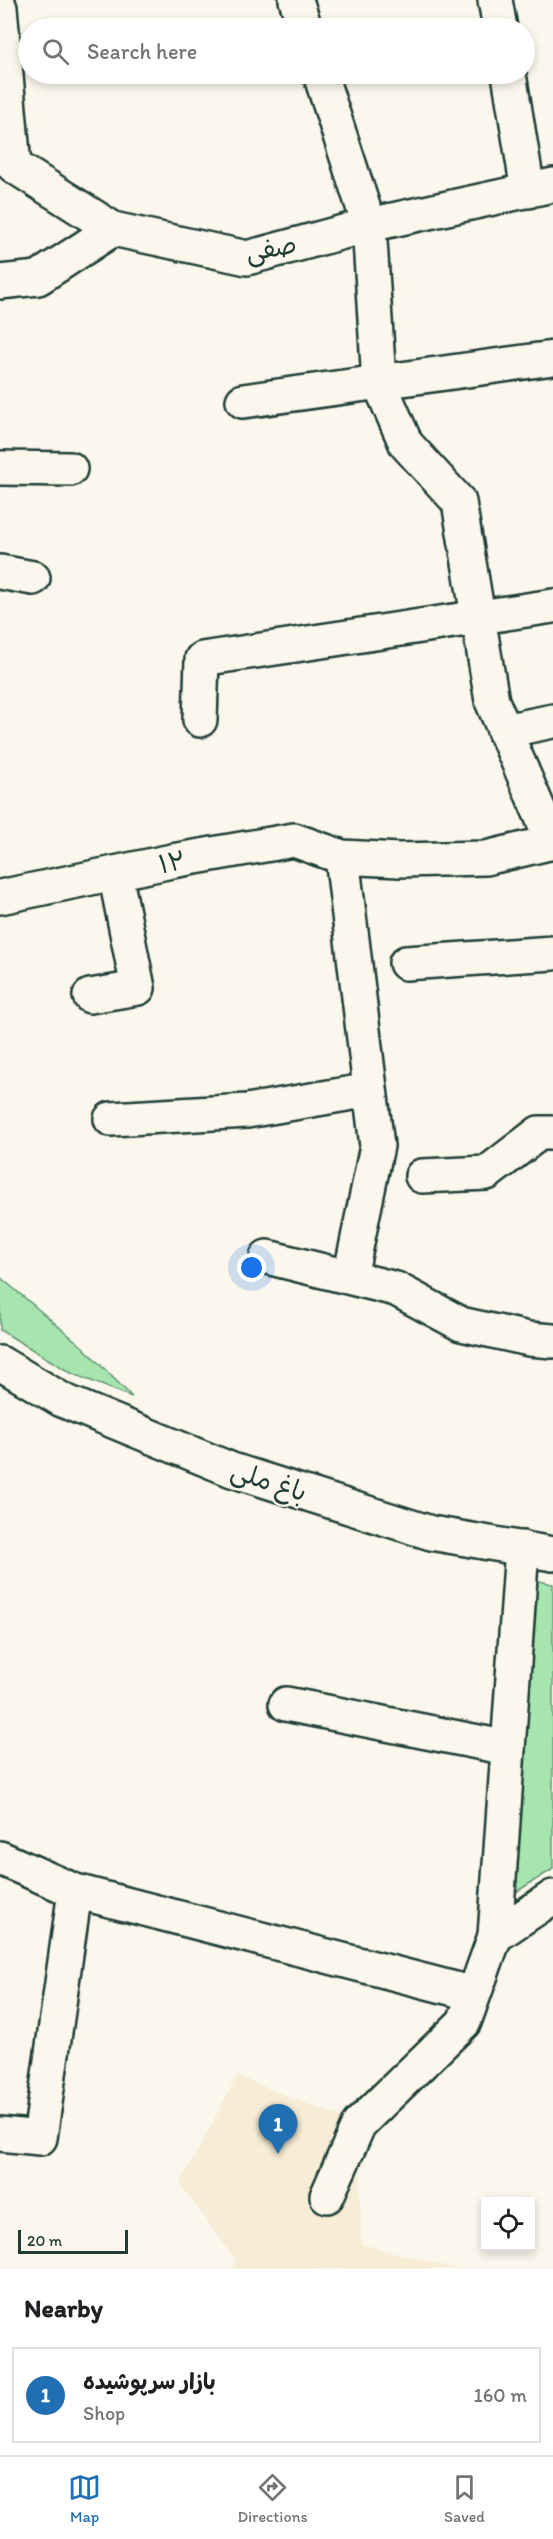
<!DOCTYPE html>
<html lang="en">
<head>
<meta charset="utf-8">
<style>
	body { margin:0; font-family:Itim,"Playpen Sans Arabic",sans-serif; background:#f2f2f2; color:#202124 }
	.controls { position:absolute; right:18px; bottom:18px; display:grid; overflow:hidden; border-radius:0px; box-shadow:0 3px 9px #0003 }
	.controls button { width:54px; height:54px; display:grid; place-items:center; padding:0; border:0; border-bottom:2px solid #e0e0e0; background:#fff; color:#202124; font:30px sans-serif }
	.scale { position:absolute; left:18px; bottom:15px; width:110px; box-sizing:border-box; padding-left:6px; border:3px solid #1f3d34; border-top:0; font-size:16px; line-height:21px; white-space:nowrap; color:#1f3d34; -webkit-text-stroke:4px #fbf7ec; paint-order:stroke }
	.you { position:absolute; left:252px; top:1268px; width:21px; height:21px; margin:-15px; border:4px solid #fff; border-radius:50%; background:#1a73e8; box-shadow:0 0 0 9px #1a73e833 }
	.badge { display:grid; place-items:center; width:39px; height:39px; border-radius:50%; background:#1f6fb2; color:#fff; font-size:20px; font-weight:700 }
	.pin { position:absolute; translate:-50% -50px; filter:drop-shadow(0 2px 3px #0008) }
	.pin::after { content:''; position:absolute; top:32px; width:21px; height:18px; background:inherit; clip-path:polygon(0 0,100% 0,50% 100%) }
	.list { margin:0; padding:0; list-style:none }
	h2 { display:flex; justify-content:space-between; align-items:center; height:78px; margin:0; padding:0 24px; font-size:26px }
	h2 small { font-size:20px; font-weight:400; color:#757577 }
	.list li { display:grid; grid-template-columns:39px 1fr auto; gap:18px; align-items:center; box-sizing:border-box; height:96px; margin:0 12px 12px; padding:0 12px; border:2px solid #e0e0e0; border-radius:0px }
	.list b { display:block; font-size:22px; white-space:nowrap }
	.list p { margin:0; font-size:20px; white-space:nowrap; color:#757577 }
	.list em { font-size:20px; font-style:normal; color:#757577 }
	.icon { flex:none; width:33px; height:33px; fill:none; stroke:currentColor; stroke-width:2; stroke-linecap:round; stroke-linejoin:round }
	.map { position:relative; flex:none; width:553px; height:2269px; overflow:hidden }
	.search { position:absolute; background:#fff; box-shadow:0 3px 9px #0003; left:18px; right:18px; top:18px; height:66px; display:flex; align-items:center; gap:15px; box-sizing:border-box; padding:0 21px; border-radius:33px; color:#757577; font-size:22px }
	.sheet { height:186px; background:#fff }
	nav { display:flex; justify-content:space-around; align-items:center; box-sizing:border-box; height:84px; border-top:2px solid #e0e0e0; background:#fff; font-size:16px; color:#757577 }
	nav a { display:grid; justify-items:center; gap:3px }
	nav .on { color:#1f6fb2 }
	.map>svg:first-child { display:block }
</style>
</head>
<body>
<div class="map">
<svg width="553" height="2269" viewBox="0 0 553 2269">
	<rect width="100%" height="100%" fill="#fbf7ec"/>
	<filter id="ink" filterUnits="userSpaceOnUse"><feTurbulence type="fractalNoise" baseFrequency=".0167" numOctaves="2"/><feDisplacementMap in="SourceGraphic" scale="12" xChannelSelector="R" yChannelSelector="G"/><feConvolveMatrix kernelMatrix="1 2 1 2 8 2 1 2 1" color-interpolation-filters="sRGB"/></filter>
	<g filter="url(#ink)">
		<path fill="#f7edd6" d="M237 2076 359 2124 361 2244 457 2269H233L235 2260 180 2184Z"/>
		<path fill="#a6e6ae" stroke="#629271" stroke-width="1.5" d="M0 1277 83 1347 132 1397 71 1373 0 1330Z
			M535 1580 553 1584V1869L516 1892Z"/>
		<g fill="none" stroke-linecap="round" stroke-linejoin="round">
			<defs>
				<path id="minor" d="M296 0 305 28
					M495 0 500 28
					M0 8 14 166 113 229
					M320 74 369 225 379 382 406 444 459 502 492 701 553 843
					M509 74 528 191
					M0 282 38 278 113 229 247 258 369 225 553 185
					M243 401 553 358
					M0 468 70 469
					M0 572 33 578
					M200 720 202 659 553 606
					M504 731 553 721
					M342 857 377 1146 350 1277
					M0 897 172 861 294 840 342 857 399 860 486 858 553 842
					M406 963 553 953
					M90 996 138 988 115 873
					M111 1119 247 1111 370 1090
					M422 1176 487 1173 539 1133H553
					M267 1257 396 1289 461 1324 529 1339 553 1341
					M286 1704 508 1748
					M0 1858 75 1891 474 1994
					M0 2134 40 2138 75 1891
					M327 2196 359 2124 464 2022 495 1936"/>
				<path id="tertiary" d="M0 1363 62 1400 232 1470 431 1533 553 1554
					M495 1936 522 1548
					M495 1936 553 1897"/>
			</defs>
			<use href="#minor" stroke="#1f3d34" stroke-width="38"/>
			<use href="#tertiary" stroke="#1f3d34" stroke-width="38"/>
			<use href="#minor" stroke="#fbf7ec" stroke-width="33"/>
			<use href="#tertiary" stroke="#fbf7ec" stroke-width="33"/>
		</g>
	</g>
	<g text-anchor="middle" stroke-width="4.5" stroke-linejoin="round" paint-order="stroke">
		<g font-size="26" fill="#1f3d34" stroke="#fbf7ec">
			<text transform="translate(271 248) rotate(-10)" y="9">صفی</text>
			<text transform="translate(172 862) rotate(-11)" y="9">۱۲</text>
			<text transform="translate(269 1481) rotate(18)" y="9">باغ ملی</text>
		</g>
	</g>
</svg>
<div class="controls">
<button><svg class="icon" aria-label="locate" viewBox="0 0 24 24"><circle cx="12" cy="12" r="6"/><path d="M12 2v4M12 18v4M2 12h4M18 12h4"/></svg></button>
</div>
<div class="scale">20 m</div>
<div class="you"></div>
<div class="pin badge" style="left:278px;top:2154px">1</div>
<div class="search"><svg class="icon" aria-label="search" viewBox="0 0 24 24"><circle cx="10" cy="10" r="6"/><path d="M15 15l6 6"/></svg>Search here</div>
</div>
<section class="sheet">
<h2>Nearby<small></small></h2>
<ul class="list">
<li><span class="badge">1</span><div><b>بازار سرپوشیده</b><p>Shop</p></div><em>160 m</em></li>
</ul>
</section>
<nav>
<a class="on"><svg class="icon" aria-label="map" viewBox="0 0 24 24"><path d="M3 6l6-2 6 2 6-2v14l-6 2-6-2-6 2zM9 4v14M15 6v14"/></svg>Map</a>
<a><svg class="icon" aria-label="directions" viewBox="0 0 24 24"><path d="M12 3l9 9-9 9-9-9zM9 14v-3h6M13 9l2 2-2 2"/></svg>Directions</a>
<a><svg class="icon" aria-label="saved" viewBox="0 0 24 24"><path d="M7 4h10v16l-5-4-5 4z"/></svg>Saved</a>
</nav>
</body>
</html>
